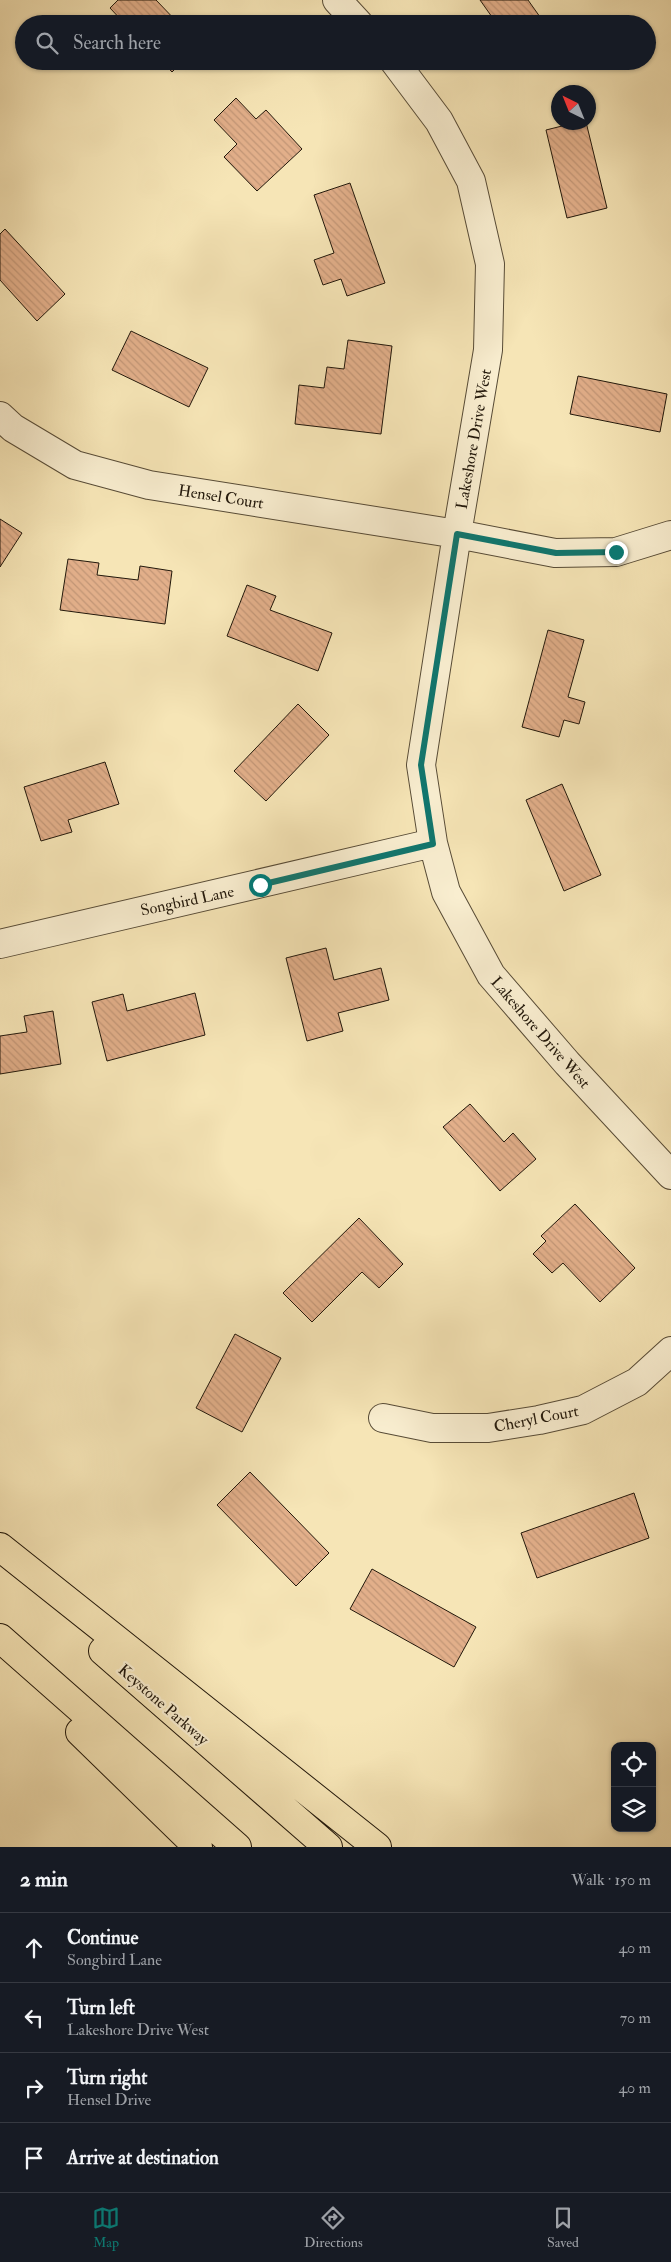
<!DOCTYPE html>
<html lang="en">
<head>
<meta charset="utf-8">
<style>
	body { margin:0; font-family:"IM FELL Double Pica",serif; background:#20242c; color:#f1f3f6 }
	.controls { position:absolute; right:15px; bottom:15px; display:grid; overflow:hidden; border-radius:10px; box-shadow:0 1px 4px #0004 }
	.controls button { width:45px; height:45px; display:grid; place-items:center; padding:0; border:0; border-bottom:1px solid #363941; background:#171b24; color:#f1f3f6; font:25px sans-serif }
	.compass { position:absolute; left:551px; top:85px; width:45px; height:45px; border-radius:50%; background:#171b24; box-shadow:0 1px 4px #0004; rotate:317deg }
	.stop { position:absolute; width:15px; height:15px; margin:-11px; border:4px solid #0f766e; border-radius:50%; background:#fff }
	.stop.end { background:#0f766e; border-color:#fff; box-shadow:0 1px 5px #0008 }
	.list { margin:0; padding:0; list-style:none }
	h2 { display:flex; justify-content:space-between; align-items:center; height:65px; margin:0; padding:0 20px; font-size:21px }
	h2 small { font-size:16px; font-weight:400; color:#9ea1a6 }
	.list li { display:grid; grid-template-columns:32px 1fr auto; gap:15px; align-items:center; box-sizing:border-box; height:70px; padding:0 20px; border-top:1px solid #363941 }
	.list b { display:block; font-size:19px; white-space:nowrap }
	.list p { margin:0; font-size:16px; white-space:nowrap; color:#9ea1a6 }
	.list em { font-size:16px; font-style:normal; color:#9ea1a6 }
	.icon { flex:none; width:28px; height:28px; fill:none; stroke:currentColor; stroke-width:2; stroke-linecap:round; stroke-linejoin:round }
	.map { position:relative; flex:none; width:671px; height:1847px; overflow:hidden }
	.search { position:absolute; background:#171b24; box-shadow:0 1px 4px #0004; left:15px; right:15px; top:15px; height:55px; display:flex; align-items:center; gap:12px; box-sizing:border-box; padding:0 18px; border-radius:28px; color:#9ea1a6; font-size:19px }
	.sheet { height:345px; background:#171b24 }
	nav { display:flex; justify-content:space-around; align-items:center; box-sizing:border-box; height:70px; border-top:1px solid #363941; background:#171b24; font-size:14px; color:#9ea1a6 }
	nav a { display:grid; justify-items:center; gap:2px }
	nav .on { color:#0f766e }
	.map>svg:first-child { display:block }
</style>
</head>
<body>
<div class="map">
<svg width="671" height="1847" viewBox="0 0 671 1847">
	<defs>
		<pattern id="building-back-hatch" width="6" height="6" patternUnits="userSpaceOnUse" patternTransform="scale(1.25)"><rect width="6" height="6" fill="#e2af8a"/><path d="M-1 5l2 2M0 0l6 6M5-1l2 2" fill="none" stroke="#c29676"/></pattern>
	</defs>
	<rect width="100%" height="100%" fill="#f6e5b6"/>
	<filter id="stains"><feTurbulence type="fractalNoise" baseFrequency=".004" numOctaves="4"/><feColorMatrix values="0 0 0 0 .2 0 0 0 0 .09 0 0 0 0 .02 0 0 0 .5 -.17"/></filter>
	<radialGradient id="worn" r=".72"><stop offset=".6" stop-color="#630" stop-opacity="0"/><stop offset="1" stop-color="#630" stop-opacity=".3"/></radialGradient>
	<path fill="url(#building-back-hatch)" stroke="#22180b" d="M118 0H156L179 24H125L110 8Z
		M480 0H528L545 24H497Z
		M162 61H183L172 72Z
		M523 61H534L526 66Z
		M236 98 256 119 266 110 302 149 257 191 224 157 237 144 214 120Z
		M578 122H586L607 208 567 218 546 130Z
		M350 183 385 283 347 296 341 279 323 285 314 260 334 253 314 195Z
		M5 229 65 294 37 321 0 280V234Z
		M131 331 208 368 189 407 112 370Z
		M348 340 392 346 381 434 295 424 299 385 324 388 327 367 344 369Z
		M578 376 667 394 660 432 570 414Z
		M0 519 22 533 0 567Z
		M68 559 99 563 97 575 138 580 140 566 172 571 165 624 60 610Z
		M247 585 276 596 270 610 332 633 318 671 227 636Z
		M548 630 584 640 568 697 585 702 579 724 564 720 559 737 522 727Z
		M298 704 329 735 266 801 234 771Z
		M105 762 119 804 68 820 72 832 41 841 24 787Z
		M562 784 601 875 564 891 526 800Z
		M326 948 334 980 381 968 389 1000 338 1013 343 1031 307 1041 286 958Z
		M195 993 205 1035 107 1061 92 1002 123 994 127 1011Z
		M53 1011 61 1064 0 1074V1036L27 1032 24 1016Z
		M470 1104 504 1142 513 1133 536 1159 500 1191 443 1127Z
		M575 1204 635 1268 600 1302 563 1263 552 1273 533 1254 546 1241 541 1236Z
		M359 1218 403 1264 379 1288 362 1272 312 1322 283 1293Z
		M235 1334 281 1358 242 1432 196 1408Z
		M250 1472 329 1553 296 1586 217 1505Z
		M634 1493 649 1538 537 1578 521 1533Z
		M372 1569 476 1627 454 1667 350 1609Z"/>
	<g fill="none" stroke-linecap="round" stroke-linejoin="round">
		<defs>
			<path id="minor" d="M337 0 359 24
				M394 61 439 121 471 181 490 264 488 350 457 534 421 765 433 843 446 892 491 975 567 1063 671 1175
				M0 416 13 428 75 465 149 485 457 534 555 553 616 552 671 535
				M0 944 433 843
				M383 1418 432 1428H488L539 1420 583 1410 637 1382 671 1351"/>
			<path id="highway" d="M0 1547 377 1847
				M0 1638 237 1847
				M103 1651 328 1847
				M80 1732 198 1847"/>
		</defs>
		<use href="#minor" stroke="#574b36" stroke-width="30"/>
		<use href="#highway" stroke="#22180b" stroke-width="30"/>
		<use href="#minor" stroke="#f9eed0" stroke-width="28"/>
		<use href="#highway" stroke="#f6e5b6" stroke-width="28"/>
	</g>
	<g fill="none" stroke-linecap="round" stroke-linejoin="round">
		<path stroke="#0f766e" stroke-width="6" d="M260 885 433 844 421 765 457 534 556 553 616 552"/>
	</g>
	<g text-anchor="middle" stroke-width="4.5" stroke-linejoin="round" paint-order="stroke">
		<g font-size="16" fill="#22180b" stroke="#f9eed0">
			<text transform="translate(473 439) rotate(-80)" y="6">Lakeshore Drive West</text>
			<text transform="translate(221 496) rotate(9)" y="6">Hensel Court</text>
			<text transform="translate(187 900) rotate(-12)" y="6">Songbird Lane</text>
			<text transform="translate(541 1032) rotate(49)" y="6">Lakeshore Drive West</text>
			<text transform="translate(536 1418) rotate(-11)" y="6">Cheryl Court</text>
			<text transform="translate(164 1704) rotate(41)" y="6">Keystone Parkway</text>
		</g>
	</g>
	<rect width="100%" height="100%" filter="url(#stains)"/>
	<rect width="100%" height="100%" fill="url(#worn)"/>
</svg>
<div class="controls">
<button><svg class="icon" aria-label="locate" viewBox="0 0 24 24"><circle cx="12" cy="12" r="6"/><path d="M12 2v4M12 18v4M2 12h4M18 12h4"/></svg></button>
<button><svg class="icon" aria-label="layers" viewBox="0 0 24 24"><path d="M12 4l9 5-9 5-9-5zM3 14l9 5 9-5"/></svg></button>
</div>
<svg class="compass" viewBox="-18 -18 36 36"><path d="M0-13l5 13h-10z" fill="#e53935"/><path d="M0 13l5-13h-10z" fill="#9ea1a6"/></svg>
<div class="stop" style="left:260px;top:885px"></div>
<div class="stop end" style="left:616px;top:552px"></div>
<div class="search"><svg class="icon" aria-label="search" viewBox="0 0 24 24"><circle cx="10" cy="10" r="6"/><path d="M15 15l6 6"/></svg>Search here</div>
</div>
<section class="sheet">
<h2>2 min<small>Walk · 150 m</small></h2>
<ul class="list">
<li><svg class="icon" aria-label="ahead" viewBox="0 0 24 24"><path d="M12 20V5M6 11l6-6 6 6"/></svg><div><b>Continue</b><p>Songbird Lane</p></div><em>40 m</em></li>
<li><svg class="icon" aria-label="left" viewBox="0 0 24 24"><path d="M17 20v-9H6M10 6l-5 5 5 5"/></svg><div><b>Turn left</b><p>Lakeshore Drive West</p></div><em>70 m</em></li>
<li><svg class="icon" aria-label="right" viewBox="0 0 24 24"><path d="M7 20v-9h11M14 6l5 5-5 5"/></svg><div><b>Turn right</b><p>Hensel Drive</p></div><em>40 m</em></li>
<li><svg class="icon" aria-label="arrive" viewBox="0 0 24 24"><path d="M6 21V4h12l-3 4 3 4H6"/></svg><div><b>Arrive at destination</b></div></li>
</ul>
</section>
<nav>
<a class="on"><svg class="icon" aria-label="map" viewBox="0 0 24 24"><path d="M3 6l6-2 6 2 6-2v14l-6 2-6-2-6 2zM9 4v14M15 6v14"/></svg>Map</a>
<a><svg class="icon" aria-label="directions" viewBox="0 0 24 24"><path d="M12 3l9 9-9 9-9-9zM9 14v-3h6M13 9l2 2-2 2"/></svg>Directions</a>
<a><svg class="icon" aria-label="saved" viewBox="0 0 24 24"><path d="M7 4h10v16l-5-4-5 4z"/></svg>Saved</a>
</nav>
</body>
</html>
